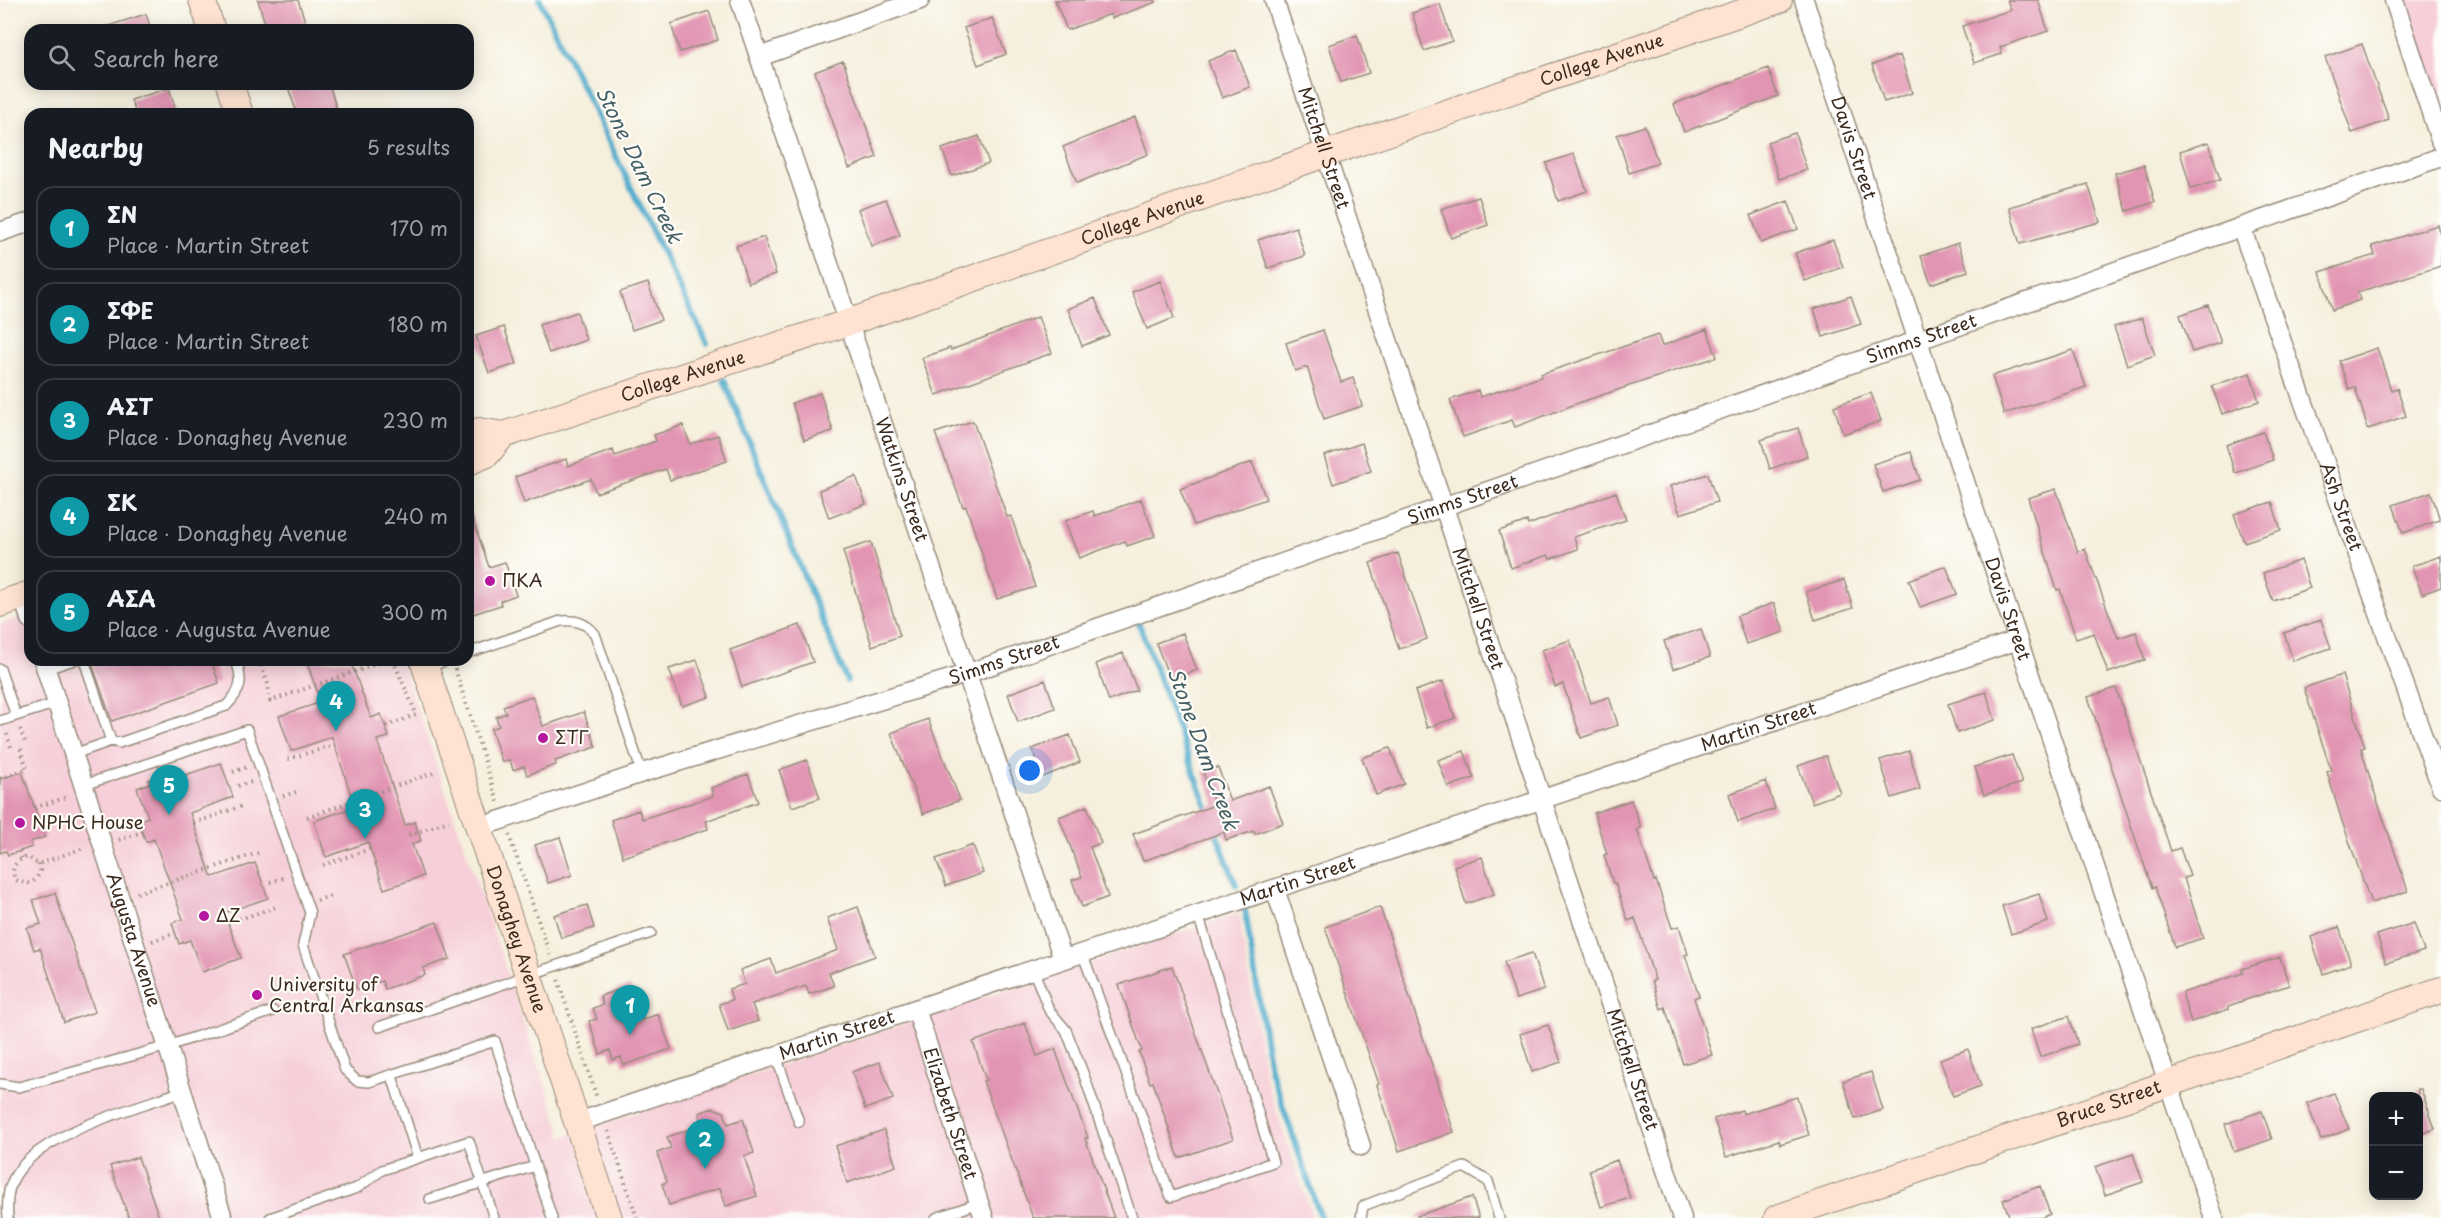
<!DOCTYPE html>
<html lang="en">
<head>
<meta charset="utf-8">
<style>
	body { margin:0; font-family:"Playpen Sans",sans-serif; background:#20242c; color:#f1f3f6 }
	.controls { position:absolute; right:18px; bottom:18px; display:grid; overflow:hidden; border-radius:12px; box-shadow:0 3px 15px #0003 }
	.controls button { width:54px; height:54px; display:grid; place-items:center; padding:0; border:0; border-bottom:2px solid #363941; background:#171b24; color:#f1f3f6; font:30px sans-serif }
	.you { position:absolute; left:1030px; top:771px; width:21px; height:21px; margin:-15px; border:4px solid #fff; border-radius:50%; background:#1a73e8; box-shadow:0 0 0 9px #1a73e833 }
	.badge { display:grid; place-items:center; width:39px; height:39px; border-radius:50%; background:#d690ce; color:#fff; font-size:20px; font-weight:700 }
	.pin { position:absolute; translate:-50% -50px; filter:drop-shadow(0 2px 3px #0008) }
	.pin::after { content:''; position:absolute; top:32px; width:21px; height:18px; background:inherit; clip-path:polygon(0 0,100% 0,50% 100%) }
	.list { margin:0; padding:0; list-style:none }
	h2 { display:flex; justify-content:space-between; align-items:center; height:78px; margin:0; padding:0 24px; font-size:26px }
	h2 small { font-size:20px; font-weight:400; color:#9ea1a6 }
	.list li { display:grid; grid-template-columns:39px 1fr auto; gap:18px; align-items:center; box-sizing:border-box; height:84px; margin:0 12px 12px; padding:0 12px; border:2px solid #363941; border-radius:18px }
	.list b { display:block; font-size:22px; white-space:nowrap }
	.list p { margin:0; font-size:20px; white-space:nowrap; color:#9ea1a6 }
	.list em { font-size:20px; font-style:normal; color:#9ea1a6 }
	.icon { flex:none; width:33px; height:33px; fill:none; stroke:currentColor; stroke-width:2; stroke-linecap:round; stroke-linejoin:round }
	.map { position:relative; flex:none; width:2441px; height:1218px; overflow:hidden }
	.search { position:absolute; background:#171b24; box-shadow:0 3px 15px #0003; left:24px; top:24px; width:450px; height:66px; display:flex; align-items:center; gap:15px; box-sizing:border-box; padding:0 21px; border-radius:18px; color:#9ea1a6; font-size:22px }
	.panel { position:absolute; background:#171b24; box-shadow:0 3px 15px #0003; left:24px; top:108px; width:450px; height:558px; border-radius:18px }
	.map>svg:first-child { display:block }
</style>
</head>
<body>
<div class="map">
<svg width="2441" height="1218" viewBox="0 0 2441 1218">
	<rect width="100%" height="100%" fill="#fdfcf7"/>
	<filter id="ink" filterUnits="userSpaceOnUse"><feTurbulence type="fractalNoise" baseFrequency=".0167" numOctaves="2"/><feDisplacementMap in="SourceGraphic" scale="12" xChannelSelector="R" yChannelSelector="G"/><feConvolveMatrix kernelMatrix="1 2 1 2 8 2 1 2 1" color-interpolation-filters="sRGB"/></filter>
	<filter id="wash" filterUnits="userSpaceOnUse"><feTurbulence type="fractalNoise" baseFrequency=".008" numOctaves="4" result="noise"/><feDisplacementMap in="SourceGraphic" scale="24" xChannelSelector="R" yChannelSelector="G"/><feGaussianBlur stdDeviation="1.35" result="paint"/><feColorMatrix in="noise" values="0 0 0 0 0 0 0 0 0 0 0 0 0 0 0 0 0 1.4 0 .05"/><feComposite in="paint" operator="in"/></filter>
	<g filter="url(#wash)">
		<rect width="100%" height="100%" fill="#f5efdc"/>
		<path fill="#f6cfd8" d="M2394 0H2441V143Z
			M30 614V660H401L563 1137 1239 913 1265 1077 1313 1218H0V624Z"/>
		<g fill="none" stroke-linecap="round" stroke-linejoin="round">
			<path stroke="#4eabcc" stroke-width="6" d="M540 0 707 344
				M724 380 847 681
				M1139 624 1210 815
				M1214 827 1236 885
				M1245 910 1270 1069 1321 1218"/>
		</g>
		<g id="blocks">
			<path fill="#e295b3" d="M258 0H298L308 30H267Z
				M1055 0H1155L1156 2 1112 18 1111 14 1067 30Z
				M2007 0H2038L2048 31 2000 47 2002 54 1974 63 1962 26 2011 10Z
				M1440 4 1452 41 1424 51 1412 13Z
				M709 11 718 40 680 52 671 24Z
				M146 14 151 30H105V27Z
				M992 18 1006 54 978 65 964 28Z
				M1357 35 1369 73 1341 82 1329 45Z
				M2362 44 2389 120 2352 133 2325 57Z
				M1236 50 1250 87 1222 98 1208 61Z
				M1900 55 1912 93 1884 102 1872 65Z
				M843 61 877 157 849 168 815 72Z
				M1768 68 1778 96 1684 132 1674 104Z
				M287 84H329L338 114H297Z
				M169 88 177 114H136L131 100Z
				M1135 117 1148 154 1077 183 1063 147Z
				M1645 126 1658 163 1629 173 1617 135Z
				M1795 133 1807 170 1779 179 1767 142Z
				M979 136 989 163 952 176 942 149Z
				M2209 142 2220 180 2191 189 2180 151Z
				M1574 154 1587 191 1558 201 1546 163Z
				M2144 165 2155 202 2127 211 2115 173Z
				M2088 184 2100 222 2020 244 2009 207Z
				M1479 197 1488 225 1451 238 1441 209Z
				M886 199 900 235 872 246 858 209Z
				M1788 201 1798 229 1761 243 1751 215Z
				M2438 225 2441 236V266L2358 292 2360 300 2332 310 2320 272 2375 255 2372 246Z
				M1296 227 1305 256 1268 268 1258 240Z
				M764 237 776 274 748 283 736 246Z
				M1833 240 1843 267 1805 281 1795 253Z
				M1958 243 1968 271 1931 284 1921 256Z
				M1160 281 1174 318 1147 329 1132 292Z
				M648 283 661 320 632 330 620 292Z
				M1851 296 1861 324 1823 337 1814 309Z
				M1095 298 1109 335 1082 346 1068 309Z
				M2208 305 2221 343 2192 352 2180 315Z
				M577 312 586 340 549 353 539 325Z
				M1038 317 1052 353 936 395 922 358 950 348 951 350Z
				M2142 318 2155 355 2127 365 2114 327Z
				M504 327 517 364 489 373 476 336Z
				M1707 329 1717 357 1581 402 1515 427 1512 420 1463 437 1450 400 1478 390 1480 397 1541 377V374L1658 335 1662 346Z
				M1323 330 1341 382 1353 378 1362 406 1324 419 1307 367 1295 371 1286 343Z
				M2377 348 2391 390 2397 388 2406 416 2368 429 2355 387 2349 389 2339 361Z
				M2073 350 2086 387 2004 414 1992 376Z
				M2250 373 2259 401 2222 414 2212 386Z
				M820 393 833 431 804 440 792 403Z
				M1871 393 1881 421 1843 434 1834 406Z
				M973 421 1007 517 1011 516 1035 587 997 599 966 506 963 507 935 433Z
				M683 425 690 444 718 435 727 461 670 480 666 469 596 493 591 479 524 503 515 477 566 459 568 466 613 450 615 456 656 441 654 435Z
				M1798 428 1807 456 1770 469 1761 440Z
				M2263 432 2273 460 2235 473 2226 445Z
				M1362 443 1371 471 1333 484 1324 456Z
				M1911 452 1920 480 1883 492 1873 464Z
				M1252 462 1266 499 1194 525 1180 489Z
				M1708 474 1717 502 1680 514 1670 486Z
				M856 476 866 504 829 518 819 490Z
				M2056 489 2078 552 2085 549 2118 638 2136 632 2145 660 2108 673 2094 633 2076 639 2060 589 2057 590 2028 498Z
				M1616 492 1626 520 1574 537 1578 549 1550 559 1548 555 1511 568 1499 531 1527 521 1528 525Z
				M2431 492 2440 520 2403 533 2393 505Z
				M1141 499 1155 536 1127 546 1125 541 1079 558 1065 521 1093 511 1095 516Z
				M2272 502 2281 530 2244 542 2234 514Z
				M468 514H471L489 567 505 562 516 595 500 601 501 605 473 614 468 600Z
				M871 542 900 636 872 646 843 551Z
				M1398 553 1427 639 1399 649 1370 563Z
				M2441 556V587L2422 594 2412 566Z
				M2301 560 2310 588 2273 601 2263 573Z
				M1946 566 1957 594 1920 607 1909 580Z
				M1844 580 1853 608 1815 620 1806 592Z
				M1774 603 1784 632 1746 644 1737 616Z
				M2321 620 2331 648 2293 661 2284 633Z
				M800 625 813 662 742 687 730 650Z
				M1701 629 1710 657 1673 669 1664 641Z
				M1183 633 1197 670 1170 680 1156 643Z
				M1570 640 1591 703 1609 697 1618 725 1581 738 1563 684 1555 687 1542 650Z
				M1123 653 1137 690 1109 701 1096 664Z
				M104 660H211L219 683 112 721 92 664Z
				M306 660H350L371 718 381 714 389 737 377 740 405 825 415 822 421 841 412 844 423 876 384 889 368 842 326 857 314 821 355 807 332 737 291 751 279 716 319 703 320 700Z
				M697 660 710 697 682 706 669 669Z
				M2342 675 2365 747 2361 748 2373 788 2408 891 2371 903 2342 821 2327 772 2331 770 2304 688Z
				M1045 680 1055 708 1018 722 1008 694Z
				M1443 681 1455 718 1427 728 1415 691Z
				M2116 688 2171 851 2180 848 2190 876 2184 878 2203 938 2175 947 2155 887 2152 888 2088 697Z
				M1986 692 1995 720 1957 733 1948 704Z
				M532 696 543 726 584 712 596 747 555 761 556 765 527 775 524 766 513 770 510 760 502 762 491 729 499 726 496 717 506 713 503 706Z
				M928 719 960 800 923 814 891 733Z
				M1070 735 1080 762 1043 777 1032 749Z
				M1390 748 1404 784 1376 795 1362 758Z
				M1464 751 1474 778 1448 787 1438 760Z
				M1909 751 1920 789 1892 798 1880 760Z
				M2012 755 2022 783 1984 795 1975 767Z
				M1826 756 1840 793 1812 803 1798 766Z
				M807 760 820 798 792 807 779 770Z
				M221 763 233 797 190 813 211 875 213 877 255 863 268 898 224 913 241 958 202 972 190 940 179 944 172 923 183 919 154 839 146 842 138 821 148 817 137 788 150 783 148 780 163 774 164 778 179 773 180 777Z
				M1218 767 1230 801 1269 786 1283 823 1255 834 1254 831 1226 840 1224 832 1143 861 1133 834 1215 805 1203 772Z
				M22 772 45 837 30 842 32 847 8 855 6 851 0 853V779Z
				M748 774 758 802 706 821 708 829 623 857 611 820 639 810 642 819 713 796 711 788Z
				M1766 781 1775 809 1738 822 1729 794Z
				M1631 800 1641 828 1637 829 1654 881 1656 880 1672 928 1679 926 1688 954 1685 955 1699 996 1694 998 1712 1055 1683 1064 1665 1007 1661 1009 1652 981 1655 980 1635 918 1628 921 1615 883H1613L1604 855 1607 854 1594 813Z
				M1087 806 1101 843 1090 847 1108 897 1082 907 1072 880 1082 877 1059 817Z
				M560 837 572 875 548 883 535 845Z
				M973 845 983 873 946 886 936 859Z
				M1482 857 1494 894 1466 904 1454 866Z
				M55 893 95 1012 64 1022 40 948 34 950 27 928 41 924 33 900Z
				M2039 894 2048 922 2011 934 2002 906Z
				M587 905 594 928 561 938 554 915Z
				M858 907 875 956 829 973 834 986 809 994 806 986 752 1004 758 1021 728 1031 719 1004 732 1000 729 989 745 984 740 970 771 959 776 973 838 950 827 918Z
				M1380 907 1454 1132 1399 1151 1377 1085 1379 1084 1325 927Z
				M437 922 450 959 423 968 425 975 385 989 382 981 357 990 344 954Z
				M2414 923 2424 951 2386 963 2377 935Z
				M2339 927 2351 964 2323 974 2311 937Z
				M1532 953 1544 990 1516 999 1504 962Z
				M2280 957 2289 985 2228 1006 2229 1009 2191 1022 2182 993 2243 973 2242 969Z
				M1172 966 1233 1139 1179 1158 1153 1082 1150 1083 1139 1052 1142 1051 1119 985Z
				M630 986 642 1020 658 1014 671 1049 624 1065 621 1057 613 1060 610 1050 600 1054 589 1021 597 1019 593 1008 603 1005 600 996Z
				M2069 1016 2078 1044 2040 1057 2031 1029Z
				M1025 1023 1037 1056 1055 1049 1088 1138H1085L1114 1218H1033L983 1081 986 1080 973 1042Z
				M1548 1025 1561 1062 1532 1072 1520 1034Z
				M1968 1049 1981 1086 1953 1096 1940 1059Z
				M880 1062 893 1099 865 1109 852 1072Z
				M1871 1072 1883 1110 1855 1119 1843 1081Z
				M2418 1089H2421L2435 1129 2418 1135Z
				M2334 1093 2349 1129 2321 1140 2307 1103Z
				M1797 1097 1809 1135 1780 1144 1779 1140 1726 1157 1714 1119 1742 1110 1743 1114Z
				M713 1108 724 1112 728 1124 743 1119 754 1153 744 1156 757 1196 726 1206 720 1188 669 1205 662 1184 667 1182 657 1153 671 1148 667 1137 703 1125 699 1113Z
				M2262 1111 2272 1139 2234 1152 2225 1124Z
				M884 1130 896 1166 847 1183 835 1146Z
				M2133 1154 2143 1182 2105 1195 2095 1167Z
				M138 1157 152 1197 159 1218H129L122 1199 110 1166Z
				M1617 1160 1630 1198 1601 1207 1589 1170Z
				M2040 1186 2050 1214 2041 1218H2010L2003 1200Z
				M1472 1197 1479 1218H1418L1417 1216Z"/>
		</g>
	</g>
	<g filter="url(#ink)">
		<use href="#blocks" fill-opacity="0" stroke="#988c7d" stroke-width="1.5"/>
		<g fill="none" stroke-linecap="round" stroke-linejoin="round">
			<defs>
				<path id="lane" d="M468 653 561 621C576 620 585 622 595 634L642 773
					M84 660 111 741 119 743 226 706C242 690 243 681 236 660
					M428 667 448 660
					M0 669 16 716
					M46 669 74 660
					M0 721 57 703
					M74 754 111 741
					M84 785 247 730 310 913 303 945 345 1070 357 1081 369 1082 495 1041 552 1218
					M1082 952 1171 1197 1273 1162 1198 914
					M1033 969 1049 1010 1066 1030 1085 1078 1132 1218
					M379 1027 651 933
					M776 1056 799 1122
					M392 1076 418 1158
					M0 1084 19 1087 168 1046 273 1011
					M430 1199 535 1166
					M8 1218C7 1206 7 1193 12 1182 32 1134 136 1108 183 1091
					M270 1218 357 1188 382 1170 469 1141 494 1218
					M936 1218 979 1203
					M1361 1218 1363 1206 1464 1167 1488 1181 1499 1218"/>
				<g id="street">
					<path id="s1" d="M740 0 1063 959"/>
					<path id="s2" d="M1274 0 1682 1218"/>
					<path id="s3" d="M1804 0 2018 640 2214 1218"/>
					<path d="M2394 0 2441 143"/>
					<path d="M759 57 920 0"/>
					<path id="s4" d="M2241 227 2441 787"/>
					<path d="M0 232 30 222"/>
					<path d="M23 596 30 619"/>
					<path id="s5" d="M43 660 223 1218"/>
					<path id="s6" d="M480 827 642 773 966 674 2441 157"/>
					<path d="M1275 889 1361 1146"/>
					<path id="s7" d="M916 1009 984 1218"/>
					<path id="s8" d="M578 1122 2018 640"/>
				</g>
				<g id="secondary">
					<path d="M202 0 212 30"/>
					<path d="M230 84 240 114"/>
					<path id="s9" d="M468 435 479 431 503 435 850 322 1325 154 1779 0"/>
					<path d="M468 462 487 454 503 435"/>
					<path d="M0 604 30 594"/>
					<path id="s10" d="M423 660 609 1218"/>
					<path id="s11" d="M1777 1218 2441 990"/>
				</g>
			</defs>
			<use href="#lane" stroke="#988c7d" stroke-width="12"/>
			<use href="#street" stroke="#988c7d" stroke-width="21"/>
			<use href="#secondary" stroke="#988c7d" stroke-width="28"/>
			<path stroke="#988c7d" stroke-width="4" stroke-dasharray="1.5 4.5" stroke-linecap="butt" d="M259 660 268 684 270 701 388 660
				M393 660 416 713
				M455 669 498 802
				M386 726 416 715
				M20 729 26 745
				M7 734 12 750
				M288 759 334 745
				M233 772 247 767
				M0 778 27 769 20 747
				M238 786 251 782
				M283 796 296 792
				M35 808 69 796
				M307 817 433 773
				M194 823 242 806
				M409 835 449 821
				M509 835 550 955
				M119 840 142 832
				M20 851 22 858
				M38 864 40 870C37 883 27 887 15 879 10 867 16 860 28 857L38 864 84 848
				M323 865 370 849
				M270 882 284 878
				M137 893 258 853
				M317 900 331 896
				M228 923 276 907
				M152 941 176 933
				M558 980 597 1098
				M608 1131 637 1218"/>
			<use href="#lane" stroke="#fff" stroke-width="9"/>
			<use href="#street" stroke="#fff" stroke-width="18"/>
			<use href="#secondary" stroke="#fee3d2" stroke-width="26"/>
		</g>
	</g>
	<g fill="#b5179e" stroke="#fdfcf7" stroke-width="2">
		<circle cx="490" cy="581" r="6"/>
		<circle cx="543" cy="738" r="6"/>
		<circle cx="20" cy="823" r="6"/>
		<circle cx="204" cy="916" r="6"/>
		<circle cx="257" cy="995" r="6"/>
	</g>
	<g text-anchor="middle" stroke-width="4.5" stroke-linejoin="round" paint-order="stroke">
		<g font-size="18" fill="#3b2a1e" stroke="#fdfcf7">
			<text dy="6" stroke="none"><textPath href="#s9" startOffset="1197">College Avenue</textPath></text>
			<text dy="6" stroke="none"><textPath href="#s2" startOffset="156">Mitchell Street</textPath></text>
			<text dy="6" stroke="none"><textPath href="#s3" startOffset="156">Davis Street</textPath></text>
			<text dy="6" stroke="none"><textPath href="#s9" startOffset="711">College Avenue</textPath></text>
			<text dy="6" stroke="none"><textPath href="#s6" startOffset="1522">Simms Street</textPath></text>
			<text dy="6" stroke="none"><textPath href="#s9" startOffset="225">College Avenue</textPath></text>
			<text dy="6" stroke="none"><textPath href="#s1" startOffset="506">Watkins Street</textPath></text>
			<text dy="6" stroke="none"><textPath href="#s6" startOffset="1036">Simms Street</textPath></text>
			<text dy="6" stroke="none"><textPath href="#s4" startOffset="297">Ash Street</textPath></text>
			<text dy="6" stroke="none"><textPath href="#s2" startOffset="642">Mitchell Street</textPath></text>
			<text dy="6" stroke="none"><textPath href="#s3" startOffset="642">Davis Street</textPath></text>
			<text dy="6" stroke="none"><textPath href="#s6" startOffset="550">Simms Street</textPath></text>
			<text dy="6" stroke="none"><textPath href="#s8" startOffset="1245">Martin Street</textPath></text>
			<text dy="6" stroke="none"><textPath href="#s8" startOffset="759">Martin Street</textPath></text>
			<text dy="6" stroke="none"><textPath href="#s5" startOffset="294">Augusta Avenue</textPath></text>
			<text dy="6" stroke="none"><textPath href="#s10" startOffset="294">Donaghey Avenue</textPath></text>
			<text dy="6" stroke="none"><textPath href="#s8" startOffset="273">Martin Street</textPath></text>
			<text dy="6" stroke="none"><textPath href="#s2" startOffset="1128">Mitchell Street</textPath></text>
			<text dy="6" stroke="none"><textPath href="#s11" startOffset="351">Bruce Street</textPath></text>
			<text dy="6" stroke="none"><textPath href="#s7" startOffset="110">Elizabeth Street</textPath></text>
		</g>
		<g font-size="18" fill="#3b2a1e" stroke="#fdfcf7" text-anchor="start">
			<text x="502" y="587">ΠΚΑ</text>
			<text x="555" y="744">ΣΤΓ</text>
			<text x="32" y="829">NPHC House</text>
			<text x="216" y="922">ΔΖ</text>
			<text x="269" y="991">University of<tspan x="269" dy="21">Central Arkansas</tspan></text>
		</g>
		<g font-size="20" font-style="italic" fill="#435e64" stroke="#fdfcf7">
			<text transform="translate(639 165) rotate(64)" y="7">Stone Dam Creek</text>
			<text transform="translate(1203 749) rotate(70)" y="7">Stone Dam Creek</text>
		</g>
	</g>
</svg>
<div class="controls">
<button>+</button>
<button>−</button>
</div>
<div class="you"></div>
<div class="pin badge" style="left:630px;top:1035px;background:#0f9aa8">1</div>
<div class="pin badge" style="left:705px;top:1169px;background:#0f9aa8">2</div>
<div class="pin badge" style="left:365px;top:839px;background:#0f9aa8">3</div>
<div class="pin badge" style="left:336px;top:731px;background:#0f9aa8">4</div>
<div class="pin badge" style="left:169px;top:815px;background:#0f9aa8">5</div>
<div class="search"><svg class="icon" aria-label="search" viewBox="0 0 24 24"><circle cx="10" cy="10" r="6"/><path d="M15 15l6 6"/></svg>Search here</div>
<section class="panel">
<h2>Nearby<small>5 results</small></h2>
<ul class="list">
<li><span class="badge" style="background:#0f9aa8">1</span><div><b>ΣΝ</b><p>Place · Martin Street</p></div><em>170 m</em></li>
<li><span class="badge" style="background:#0f9aa8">2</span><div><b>ΣΦΕ</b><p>Place · Martin Street</p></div><em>180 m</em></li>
<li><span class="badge" style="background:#0f9aa8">3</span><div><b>ΑΣΤ</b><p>Place · Donaghey Avenue</p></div><em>230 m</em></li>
<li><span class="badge" style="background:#0f9aa8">4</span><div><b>ΣΚ</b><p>Place · Donaghey Avenue</p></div><em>240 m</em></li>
<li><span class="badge" style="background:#0f9aa8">5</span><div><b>ΑΣΑ</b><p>Place · Augusta Avenue</p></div><em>300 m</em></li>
</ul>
</section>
</div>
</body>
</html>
